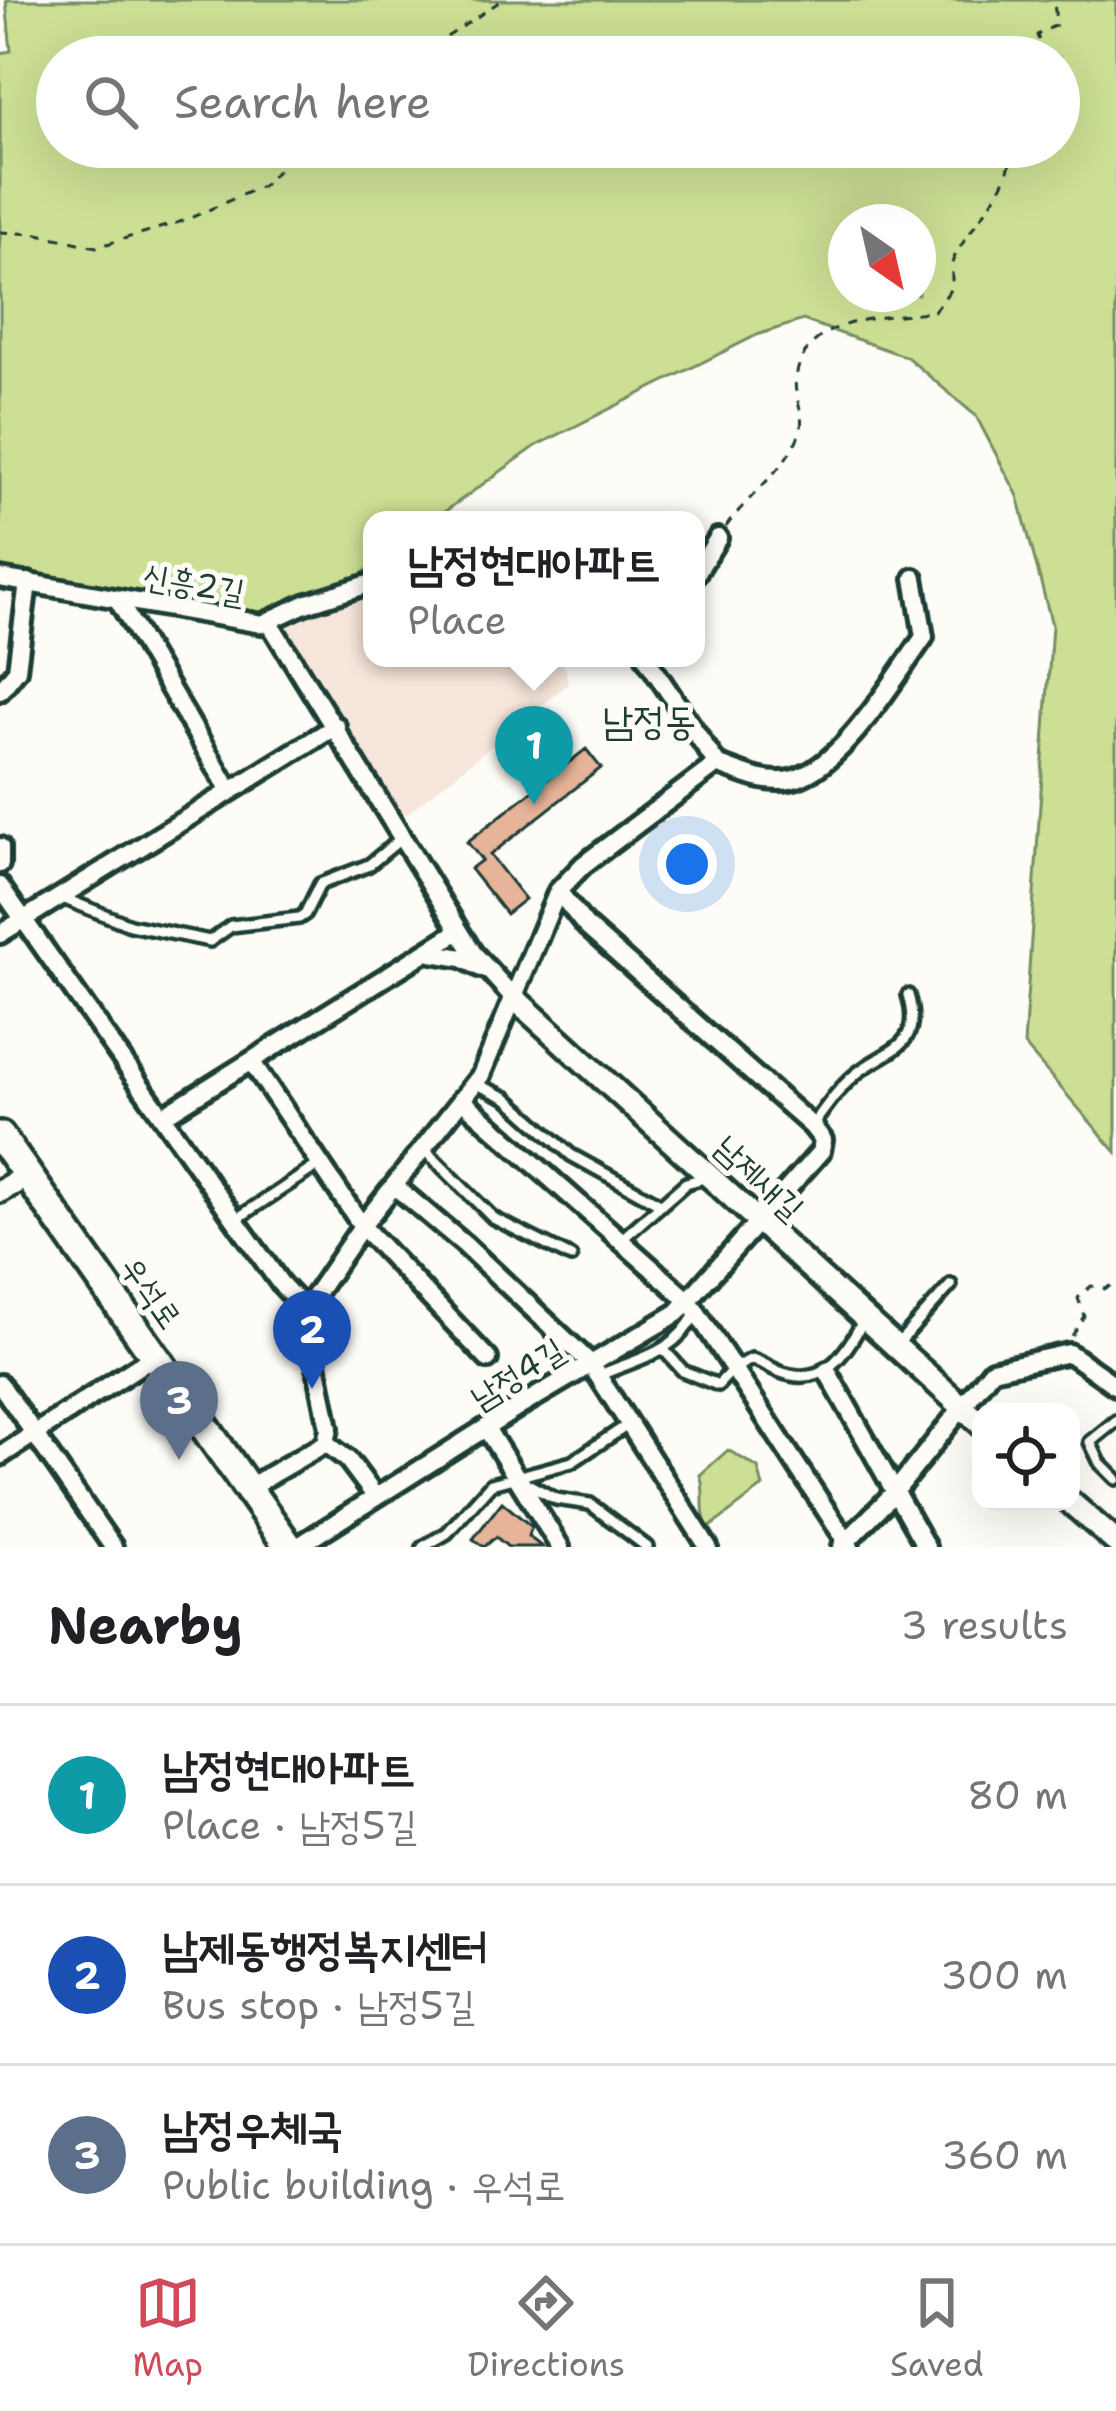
<!DOCTYPE html>
<html lang="en">
<head>
<meta charset="utf-8">
<style>
	body { margin:0; font-family:"Shantell Sans","Poor Story",sans-serif; background:#f6f6f6; color:#202124 }
	.controls { position:absolute; right:36px; bottom:36px; display:grid; overflow:hidden; border-radius:24px; box-shadow:0 12px 48px #0002 }
	.controls button { width:108px; height:108px; display:grid; place-items:center; padding:0; border:0; border-bottom:3px solid #e0e0e0; background:#fff; color:#202124; font:60px sans-serif }
	.compass { position:absolute; left:828px; top:204px; width:108px; height:108px; border-radius:50%; background:#fff; box-shadow:0 12px 48px #0002; rotate:146deg }
	.you { position:absolute; left:687px; top:864px; width:42px; height:42px; margin:-30px; border:9px solid #fff; border-radius:50%; background:#1a73e8; box-shadow:0 0 0 18px #1a73e833 }
	.badge { display:grid; place-items:center; width:78px; height:78px; border-radius:50%; background:#d1495b; color:#fff; font-size:39px; font-weight:700 }
	.pin { position:absolute; translate:-50% -99px; filter:drop-shadow(0 3px 6px #0008) }
	.pin::after { content:''; position:absolute; top:63px; width:42px; height:36px; background:inherit; clip-path:polygon(0 0,100% 0,50% 100%) }
	.popup { position:absolute; left:363px; top:511px; width:342px; height:156px; box-sizing:border-box; display:grid; place-content:center; border-radius:24px; background:#fff; filter:drop-shadow(0 3px 9px #0005); font-size:39px; white-space:nowrap; color:#757577 }
	.popup b { font-size:45px; color:#202124 }
	.popup::after { content:''; position:absolute; left:50%; top:100%; margin-left:-24px; border:24px solid transparent; border-top-color:#fff }
	.list { margin:0; padding:0; list-style:none }
	h2 { display:flex; justify-content:space-between; align-items:center; height:156px; margin:0; padding:0 48px; font-size:51px }
	h2 small { font-size:39px; font-weight:400; color:#757577 }
	.list li { display:grid; grid-template-columns:78px 1fr auto; gap:36px; align-items:center; box-sizing:border-box; height:180px; padding:0 48px; border-top:3px solid #e0e0e0 }
	.list b { display:block; font-size:45px; white-space:nowrap }
	.list p { margin:0; font-size:39px; white-space:nowrap; color:#757577 }
	.list em { font-size:39px; font-style:normal; color:#757577 }
	.icon { flex:none; width:66px; height:66px; fill:none; stroke:currentColor; stroke-width:2; stroke-linecap:round; stroke-linejoin:round }
	.map { position:relative; flex:none; width:1116px; height:1547px; overflow:hidden }
	.search { position:absolute; background:#fff; box-shadow:0 12px 48px #0002; left:36px; right:36px; top:36px; height:132px; display:flex; align-items:center; gap:30px; box-sizing:border-box; padding:0 42px; border-radius:66px; color:#757577; font-size:45px }
	.sheet { height:696px; background:#fff }
	nav { display:flex; justify-content:space-around; align-items:center; box-sizing:border-box; height:168px; border-top:3px solid #e0e0e0; background:#fff; font-size:33px; color:#757577 }
	nav a { display:grid; justify-items:center; gap:6px }
	nav .on { color:#d1495b }
	.map>svg:first-child { display:block }
</style>
</head>
<body>
<div class="map">
<svg width="1116" height="1547" viewBox="0 0 1116 1547">
	<rect width="100%" height="100%" fill="#fdfcf7"/>
	<filter id="ink" filterUnits="userSpaceOnUse"><feTurbulence type="fractalNoise" baseFrequency=".00833" numOctaves="2"/><feDisplacementMap in="SourceGraphic" scale="24" xChannelSelector="R" yChannelSelector="G"/><feConvolveMatrix kernelMatrix="1 2 1 2 8 2 1 2 1" color-interpolation-filters="sRGB"/></filter>
	<g filter="url(#ink)">
		<path fill="#f6e6db" d="M372 591V658H561L566 670 568 684 407 814 399 813 347 729 282 636V625L291 620Z"/>
		<path fill="#ccdf94" stroke="#768e64" stroke-width="3" fill-rule="evenodd" d="M6 0H1116V1152L1024 1045 1052 625 1018 496 976 416 907 357 803 320 757 335 536 446 433 520H372V566L353 581 262 617 0 568V53L11 51ZM57 57H1059V147H57ZM846 222H918V294H846Z
			M728 1450 758 1468 763 1487 709 1528C698 1513 707 1492 700 1475Z"/>
		<path fill="#e7b499" stroke="#1f3d34" stroke-width="3" d="M586 749 601 768 490 855 525 899 506 914 470 869 482 860 467 842Z
			M502 1502 532 1527 528 1536 542 1547H508L496 1537 484 1547 473 1539Z"/>
		<g fill="none" stroke-linecap="round" stroke-linejoin="round">
			<defs>
				<path id="service" d="M60 897 130 925 210 941 231 926 299 918 305 914 320 884 369 865 404 836
					M474 1083 507 1098 571 1155 660 1204
					M812 1126C826 1107 838 1089 856 1074 886 1049 924 1049 908 995
					M423 1148 493 1218 571 1257
					M235 1220 318 1165
					M622 1239 686 1183 708 1177
					M895 1347 951 1285
					M664 1350 683 1371 718 1385 734 1368 752 1359C761 1362 769 1367 778 1371 823 1390 846 1354 864 1319
					M598 1376C640 1357 672 1356 696 1313
					M1116 1421 1090 1442 1100 1463 1116 1479
					M522 1481 556 1499 590 1504 647 1547
					M423 1547 447 1533 491 1484 572 1462 629 1424"/>
				<path id="minor" d="M696 574 718 538
					M0 578 262 624 305 604 372 583
					M118 600 230 791
					M269 622 473 953 514 998
					M0 691 17 670 28 582
					M717 764C739 772 766 785 790 780 840 771 895 677 924 637L914 578
					M0 847V864
					M0 886 235 1220 280 1283 308 1313
					M0 934 336 726
					M426 952 462 958 481 968
					M251 1061 362 1226 488 1359
					M461 1099 690 1302 850 1547
					M163 1116 459 931
					M396 1187 465 1245 590 1363 708 1547
					M827 1371 926 1547
					M0 1384 113 1547
					M486 1428 560 1547
					M326 1443 348 1460 375 1496
					M0 1456 154 1356
					M246 1489 326 1443 329 1428 309 1329V1304L362 1226 481 1075 558 891 583 865 717 764 646 658
					M842 1546 894 1493 992 1370 1069 1353 1116 1386
					M297 1547 522 1405 677 1313 821 1151 823 1140 812 1126 586 926 558 891"/>
				<path id="tertiary" d="M514 998 981 1424
					M0 1191 27 1176
					M1070 1502 1116 1542"/>
				<path id="primary" d="M0 1136 289 1547"/>
			</defs>
			<use href="#service" stroke="#1f3d34" stroke-width="18"/>
			<use href="#minor" stroke="#1f3d34" stroke-width="26"/>
			<use href="#tertiary" stroke="#1f3d34" stroke-width="30"/>
			<use href="#primary" stroke="#1f3d34" stroke-width="36"/>
			<path stroke="#1f3d34" stroke-width="3" stroke-dasharray="9 9" stroke-linecap="butt" d="M417 57 502 0
				M1045 57 1037 35 1056 25 1054 0
				M0 232 38 234 97 247 186 220 264 185 299 147
				M726 527C748 495 787 469 800 432 806 414 792 395 796 377 807 314 883 319 934 311 938 305 949 294 951 287 954 277 949 268 954 258 973 221 1012 189 1012 147
				M1072 1336 1084 1316 1078 1298 1091 1286 1106 1289 1116 1281"/>
			<use href="#service" stroke="#fdfcf7" stroke-width="9"/>
			<use href="#minor" stroke="#fdfcf7" stroke-width="16"/>
			<use href="#tertiary" stroke="#fdfcf7" stroke-width="21"/>
			<use href="#primary" stroke="#fdfcf7" stroke-width="27"/>
		</g>
	</g>
	<g text-anchor="middle" stroke-width="10" stroke-linejoin="round" paint-order="stroke">
		<g font-size="33" fill="#1f3d34" stroke="#fdfcf7">
			<text transform="translate(194 583) rotate(10)" y="12">신흥2길</text>
			<text transform="translate(760 1177) rotate(43)" y="12">남제새길</text>
			<text transform="translate(152 1292) rotate(55)" y="12">우석로</text>
			<text transform="translate(517 1373) rotate(-32)" y="12">남정4길</text>
		</g>
		<g font-size="39" fill="#1f3d34" stroke="#fdfcf7">
			<text x="649" y="734">남정동</text>
		</g>
	</g>
</svg>
<div class="controls">
<button><svg class="icon" aria-label="locate" viewBox="0 0 24 24"><circle cx="12" cy="12" r="6"/><path d="M12 2v4M12 18v4M2 12h4M18 12h4"/></svg></button>
</div>
<svg class="compass" viewBox="-18 -18 36 36"><path d="M0-13l5 13h-10z" fill="#e53935"/><path d="M0 13l5-13h-10z" fill="#757577"/></svg>
<div class="you"></div>
<div class="pin badge" style="left:534px;top:805px;background:#0f9aa8">1</div>
<div class="popup"><b>남정현대아파트</b>Place</div>
<div class="pin badge" style="left:312px;top:1389px;background:#1a4fb4">2</div>
<div class="pin badge" style="left:179px;top:1460px;background:#5c6f8a">3</div>
<div class="search"><svg class="icon" aria-label="search" viewBox="0 0 24 24"><circle cx="10" cy="10" r="6"/><path d="M15 15l6 6"/></svg>Search here</div>
</div>
<section class="sheet">
<h2>Nearby<small>3 results</small></h2>
<ul class="list">
<li><span class="badge" style="background:#0f9aa8">1</span><div><b>남정현대아파트</b><p>Place · 남정5길</p></div><em>80 m</em></li>
<li><span class="badge" style="background:#1a4fb4">2</span><div><b>남제동행정복지센터</b><p>Bus stop · 남정5길</p></div><em>300 m</em></li>
<li><span class="badge" style="background:#5c6f8a">3</span><div><b>남정우체국</b><p>Public building · 우석로</p></div><em>360 m</em></li>
</ul>
</section>
<nav>
<a class="on"><svg class="icon" aria-label="map" viewBox="0 0 24 24"><path d="M3 6l6-2 6 2 6-2v14l-6 2-6-2-6 2zM9 4v14M15 6v14"/></svg>Map</a>
<a><svg class="icon" aria-label="directions" viewBox="0 0 24 24"><path d="M12 3l9 9-9 9-9-9zM9 14v-3h6M13 9l2 2-2 2"/></svg>Directions</a>
<a><svg class="icon" aria-label="saved" viewBox="0 0 24 24"><path d="M7 4h10v16l-5-4-5 4z"/></svg>Saved</a>
</nav>
</body>
</html>
